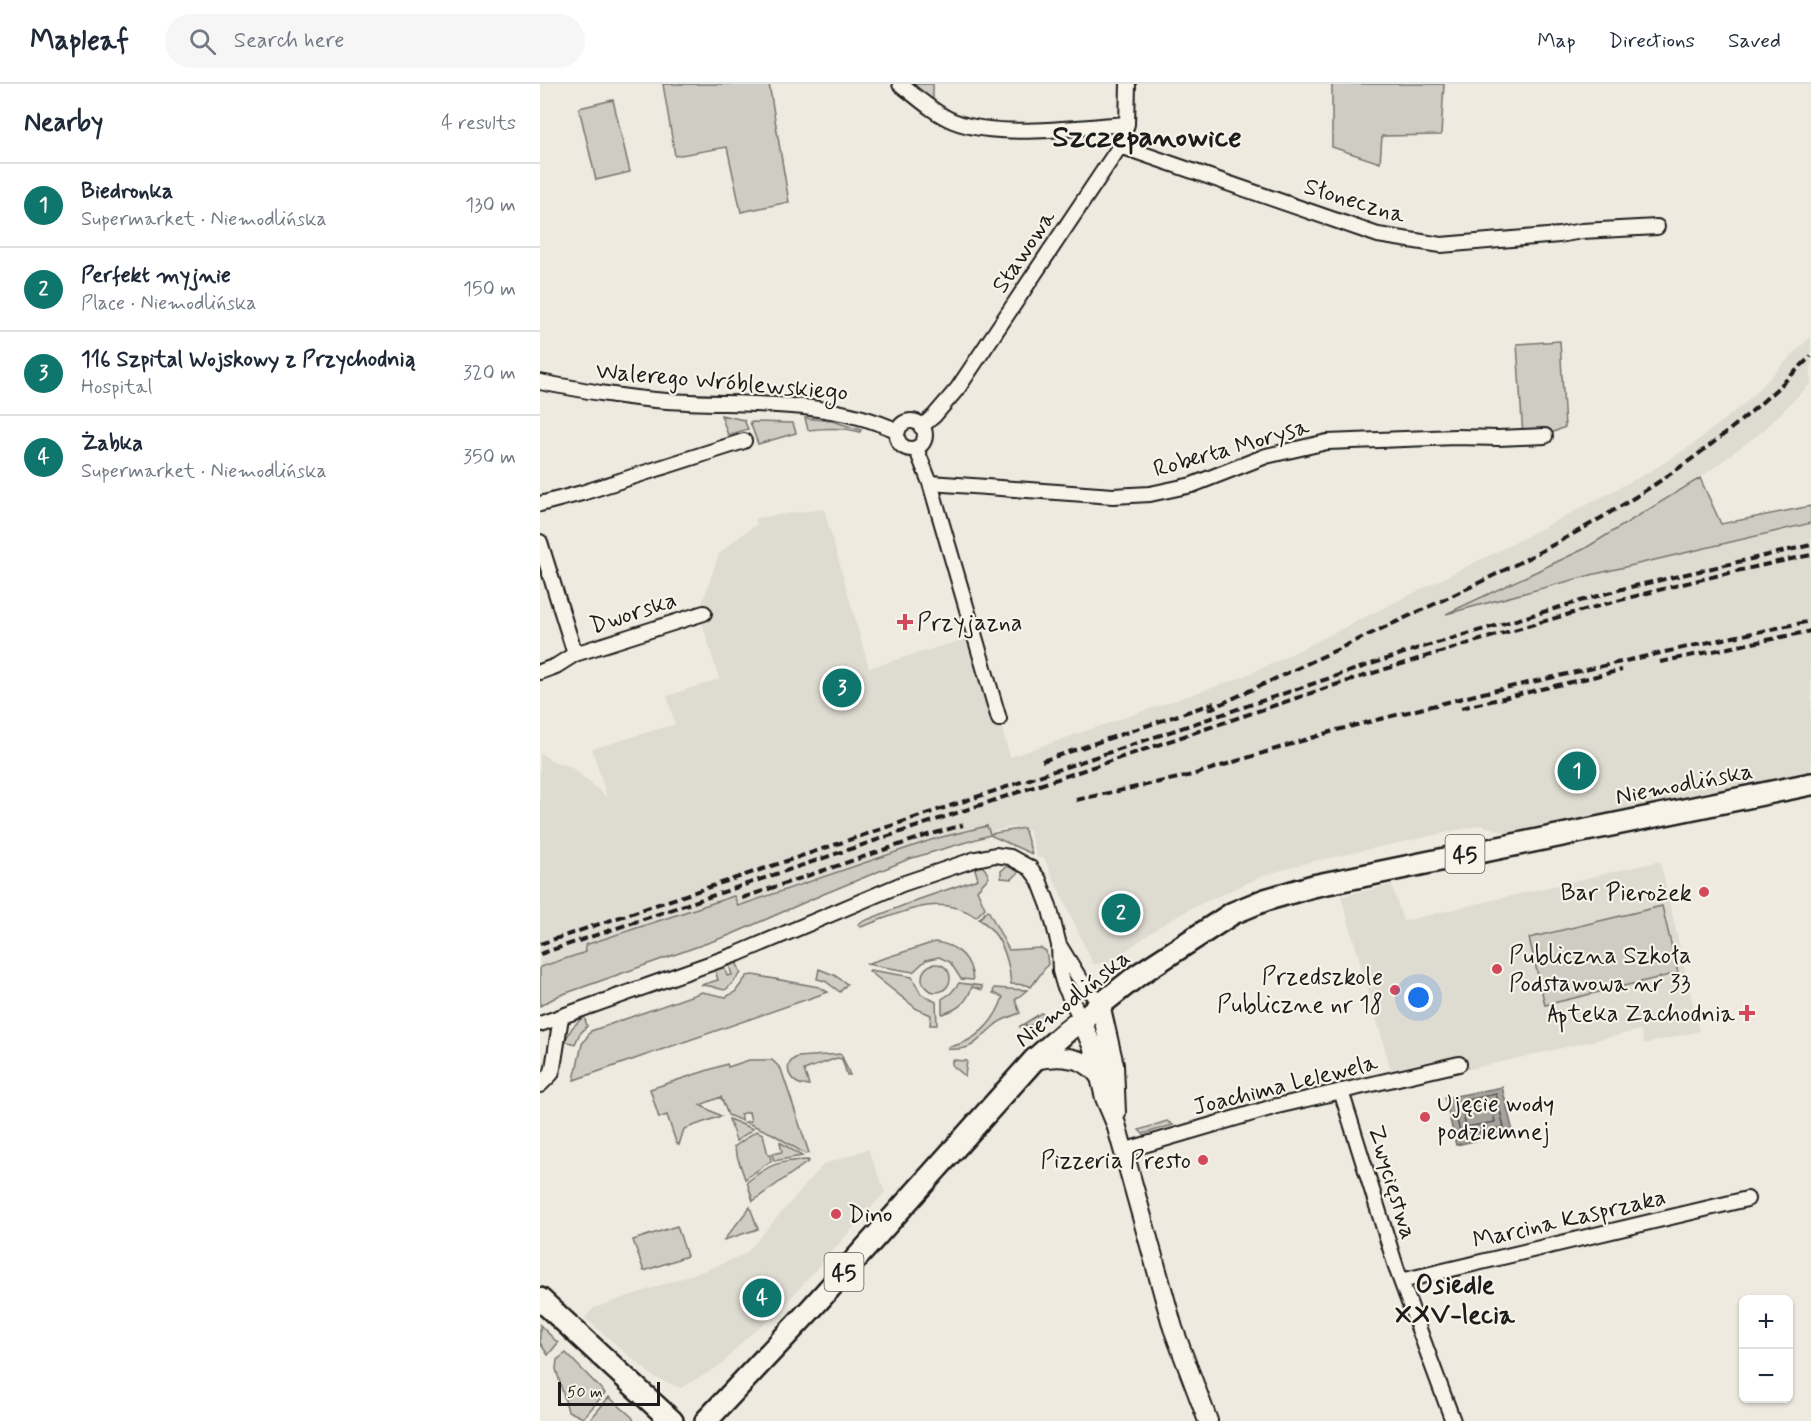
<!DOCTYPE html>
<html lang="en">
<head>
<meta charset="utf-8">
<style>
	body { margin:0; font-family:Mynerve,sans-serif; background:#f6f6f7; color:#1f2937 }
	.controls { position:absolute; right:18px; bottom:18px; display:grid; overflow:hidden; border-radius:9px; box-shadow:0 2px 4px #0004 }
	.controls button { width:54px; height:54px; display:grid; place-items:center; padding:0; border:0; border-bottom:2px solid #e0e1e3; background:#fff; color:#1f2937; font:30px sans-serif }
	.scale { position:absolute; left:18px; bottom:15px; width:102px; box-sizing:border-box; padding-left:6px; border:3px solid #1c1c1c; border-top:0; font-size:16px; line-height:21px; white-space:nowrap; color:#1c1c1c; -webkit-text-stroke:4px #f7f3e8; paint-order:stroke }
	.you { position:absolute; left:879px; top:914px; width:21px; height:21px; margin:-15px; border:4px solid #fff; border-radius:50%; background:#1a73e8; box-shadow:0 0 0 9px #1a73e833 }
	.badge { display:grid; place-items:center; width:39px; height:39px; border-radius:50%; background:#0f766e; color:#fff; font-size:20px; font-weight:700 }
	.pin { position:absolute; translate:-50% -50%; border:3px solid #fff; box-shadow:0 2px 6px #0006 }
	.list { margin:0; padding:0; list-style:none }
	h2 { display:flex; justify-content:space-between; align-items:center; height:78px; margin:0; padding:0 24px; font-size:26px }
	h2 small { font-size:20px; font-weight:400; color:#747a83 }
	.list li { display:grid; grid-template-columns:39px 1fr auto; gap:18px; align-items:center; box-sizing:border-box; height:84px; padding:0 24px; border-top:2px solid #e0e1e3 }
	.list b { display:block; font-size:22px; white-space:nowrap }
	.list p { margin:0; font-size:20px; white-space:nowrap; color:#747a83 }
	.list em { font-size:20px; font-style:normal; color:#747a83 }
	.icon { flex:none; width:33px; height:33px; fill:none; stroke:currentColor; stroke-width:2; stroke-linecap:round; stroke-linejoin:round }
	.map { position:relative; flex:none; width:1271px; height:1337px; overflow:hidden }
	header { display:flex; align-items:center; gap:36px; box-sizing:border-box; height:84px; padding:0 30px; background:#fff; border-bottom:2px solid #e0e1e3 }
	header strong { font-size:28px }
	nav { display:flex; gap:33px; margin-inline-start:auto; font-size:21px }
	.search { width:420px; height:54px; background:#f6f6f7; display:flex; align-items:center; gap:15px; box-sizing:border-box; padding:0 21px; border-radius:33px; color:#747a83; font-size:22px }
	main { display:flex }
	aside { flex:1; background:#fff }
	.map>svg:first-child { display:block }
</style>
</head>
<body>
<header>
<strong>Mapleaf</strong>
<div class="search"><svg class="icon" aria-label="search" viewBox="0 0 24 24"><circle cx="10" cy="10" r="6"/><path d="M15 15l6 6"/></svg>Search here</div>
<nav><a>Map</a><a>Directions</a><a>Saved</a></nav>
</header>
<main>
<aside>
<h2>Nearby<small>4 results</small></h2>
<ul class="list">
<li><span class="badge">1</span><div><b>Biedronka</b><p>Supermarket · Niemodlińska</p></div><em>130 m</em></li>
<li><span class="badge">2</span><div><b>Perfekt myjnie</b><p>Place · Niemodlińska</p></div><em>150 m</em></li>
<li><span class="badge">3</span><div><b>116 Szpital Wojskowy z Przychodnią</b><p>Hospital</p></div><em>320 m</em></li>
<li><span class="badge">4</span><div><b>Żabka</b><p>Supermarket · Niemodlińska</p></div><em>350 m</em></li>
</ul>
</aside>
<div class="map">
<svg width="1271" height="1337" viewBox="0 0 1271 1337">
	<rect width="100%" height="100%" fill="#eeeae0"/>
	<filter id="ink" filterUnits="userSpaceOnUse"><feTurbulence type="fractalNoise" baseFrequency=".0167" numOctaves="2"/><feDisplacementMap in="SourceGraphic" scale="12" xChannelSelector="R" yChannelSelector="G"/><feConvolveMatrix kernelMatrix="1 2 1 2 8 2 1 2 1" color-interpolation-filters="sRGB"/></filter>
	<g filter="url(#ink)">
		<path fill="#dedbd1" d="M1271 252V299L1224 346 1160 394 1044 465 911 528 1051 491 1271 439V700L991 756 941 741 766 779 725 791 654 823 619 843 568 879 553 880 504 774H497L489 746 472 743 401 759 0 902V669L11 676 31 683 67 713 52 665 135 640 127 612 179 595 157 521 162 520 179 470 199 453 217 440 215 434 284 425 329 584 435 552 470 673 697 595 729 581 974 459 1111 387 1152 361 1206 318Z
			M1120 777 1159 947 1104 960 1101 946 904 991 900 974 851 986 801 812 852 801 863 837Z
			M328 1065 345 1108 238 1228 205 1255 181 1281 141 1304 114 1293 45 1234 54 1224 177 1182 206 1169 284 1080Z"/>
		<path fill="#cfccc3" stroke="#767470" stroke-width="1.5" d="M123 0H229L249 118 201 128 187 63 135 72Z
			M360 0H393V22Z
			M792 0H904L901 51 842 52 840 79 792 63Z
			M73 16 90 88 56 96 39 24Z
			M1020 257 1025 343 1005 352 983 353 977 260Z
			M181 331 204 336 208 345 188 351Z
			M265 334 292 337 321 346 320 348C303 343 285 344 268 346Z
			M210 338 253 339 256 349 218 360Z
			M1160 394 1181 440 1271 422V439L1051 491 906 530 1044 465Z
			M447 742 450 750 484 744 492 770 450 751 369 775 286 809 190 851 18 912 0 922V883L46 868 45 861 194 812 198 822 394 755Z
			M440 781 445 785 449 793 437 806 445 824 436 833C400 807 358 830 321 843L318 841 319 839 377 816 438 795 434 782Z
			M467 782 479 788 472 795 461 794V787Z
			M1122 822 1138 889 1005 921 989 854Z
			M448 826 469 866 501 864 506 867 508 880 491 903 487 901 471 900C469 875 461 849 439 835Z
			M395 858C417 861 431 873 433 896L421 895 410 878 399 873 386 876 373 888 326 880Z
			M196 878 201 889C178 916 191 903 161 901L178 896 175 886 184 882 187 892 192 891 189 881Z
			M382 894a14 14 0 1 1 28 0a14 14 0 1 1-28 0Z
			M279 885 294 891 307 900 300 908 285 897 277 895Z
			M330 886 372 893 381 910 396 918 397 941H390L391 931 377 925 329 887Z
			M213 891 279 903 288 908 34 996 42 960 51 947 162 908 186 913 195 908 207 892Z
			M419 899 442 902V906L432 903C427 918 418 926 402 930V915L411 909Z
			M454 904 487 906 475 916 480 929C471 933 461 935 454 942 435 957 435 967 408 965V963C435 959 455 938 463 913L453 909Z
			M501 929 511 933 497 940 479 943Z
			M44 932 47 942 39 951 35 960 25 957 32 944Z
			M301 970 310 991H307L302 975 297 974 264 986 269 1001C251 1004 239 979 258 973Z
			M209 976H232L241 985 269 1069 265 1070 233 1050 205 1038 211 1037 209 1028 200 1030 202 1037 188 1031 181 1013 160 1021 181 1032 144 1045 139 1061 136 1058 127 1031 119 1034 110 1005 187 980 188 983Z
			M412 976 427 977 425 992 412 981Z
			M189 1035 213 1045 196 1057Z
			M627 1037 633 1041 603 1050 599 1046Z
			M216 1047 223 1050 228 1071H230L231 1077 205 1095 194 1063Z
			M240 1058 262 1072 234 1077 232 1070 242 1068Z
			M268 1076 269 1077 213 1117 207 1098C230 1080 238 1077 268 1076Z
			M210 1123 218 1145 184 1156Z
			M137 1142 147 1172 104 1187 93 1156Z
			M0 1241 18 1259 8 1271 0 1259Z
			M26 1269 65 1309 43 1334 28 1327 16 1285 17 1276Z
			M69 1313 92 1333 94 1337H49Z"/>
		<path fill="#a6a39d" stroke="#6f6d69" stroke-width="1.5" d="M962 1003 973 1048 916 1061 905 1014Z"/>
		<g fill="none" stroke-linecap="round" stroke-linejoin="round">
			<path stroke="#535250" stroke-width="1.5" d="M956 1010 964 1043 921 1052 913 1019Z
				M951 1019 955 1038 926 1043 922 1025Z"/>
			<defs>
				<path id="street" d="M360 0C377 13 394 29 413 37 458 55 538 43 587 40
					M580 62 838 151 901 161 1019 151 1042 147 1117 143
					M0 298C42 306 84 314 127 317 204 322 287 314 358 347
					M357 351a14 14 0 1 1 28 0a14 14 0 1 1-28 0Z
					M381 343 394 332 418 304 580 62 587 40 588 0
					M376 364 390 399 459 635
					M390 399 573 412 610 410 652 401 726 372 787 358 916 353 958 354 1005 352
					M0 420 42 409 204 357
					M0 458 35 570
					M0 588 16 582 35 570 164 529
					M519 861 538 892 560 920
					M0 940 197 870 362 800 436 775 455 771 470 773 490 784 499 796 509 822 519 861 520 887 524 901 541 935
					M0 1001 11 990 13 984 21 933
					M801 1007 857 1186 913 1337
					M583 1067 737 1022 919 980
					M861 1197 1207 1115"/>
				<path id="secondary" d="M560 920 574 981 576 1029
					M541 935 553 964 565 1014 576 1040 633 1244 668 1337
					M494 976C517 971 544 971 559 992"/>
				<path id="primary" d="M0 1215 132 1337
					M166 1337 270 1226 494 976 527 947 598 891 693 829 725 816 773 802 1271 700"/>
			</defs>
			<use href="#street" stroke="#1c1c1c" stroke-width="18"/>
			<use href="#secondary" stroke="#1c1c1c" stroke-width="22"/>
			<use href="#primary" stroke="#1c1c1c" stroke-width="26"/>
			<use href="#street" stroke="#f7f3e8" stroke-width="14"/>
			<use href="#secondary" stroke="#f7f3e8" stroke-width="18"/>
			<use href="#primary" stroke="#f7f3e8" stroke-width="21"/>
			<path stroke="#1c1c1c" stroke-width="4" stroke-dasharray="9 4.5" stroke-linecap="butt" d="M1120 578 1271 547
				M921 624 1082 586
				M668 626C722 601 775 576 828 551 934 502 1040 453 1136 386 1184 353 1229 314 1271 272
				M502 677 674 619
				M536 716 652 691 797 646 943 609 1174 557 1271 537
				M202 814 388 751 423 741
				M0 860 876 565 1082 505 1271 461
				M0 870 792 602C949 552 1108 504 1271 471"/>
		</g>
	</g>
	<g fill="#d1495b" stroke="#f7f3e8" stroke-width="2">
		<path d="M362 529h6v6h6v6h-6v6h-6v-6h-6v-6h6z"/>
		<circle cx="1164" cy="808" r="6"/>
		<circle cx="957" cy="885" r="6"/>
		<circle cx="855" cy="906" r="6"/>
		<path d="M1204 920h6v6h6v6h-6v6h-6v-6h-6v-6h6z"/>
		<circle cx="885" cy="1033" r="6"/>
		<circle cx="663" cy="1076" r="6"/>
		<circle cx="296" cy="1130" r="6"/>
	</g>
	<g text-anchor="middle" stroke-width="4.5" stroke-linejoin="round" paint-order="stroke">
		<g fill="#f7f3e8" stroke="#5e5c59" stroke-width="1.5">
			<rect x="905.5" y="751" width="39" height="38" rx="4.5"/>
			<rect x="284.5" y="1169" width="39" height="38" rx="4.5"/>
		</g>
		<g font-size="22" font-weight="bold" fill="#1c1c1c">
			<text x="925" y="778">45</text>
			<text x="304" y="1196">45</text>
		</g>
		<g font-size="24" fill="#1c1c1c" stroke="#f7f3e8">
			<text transform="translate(815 116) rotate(17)" y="8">Słoneczna</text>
			<text transform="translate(483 167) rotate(-56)" y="8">Stawowa</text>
			<text transform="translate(182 297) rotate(5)" y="8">Walerego Wróblewskiego</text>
			<text transform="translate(691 363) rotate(-16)" y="8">Roberta Morysa</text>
			<text transform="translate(93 528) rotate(-18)" y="8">Dworska</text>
			<text transform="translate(1144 699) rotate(-11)" y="8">Niemodlińska</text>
			<text transform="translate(532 914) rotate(-39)" y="8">Niemodlińska</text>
			<text transform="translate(745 1000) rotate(-14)" y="8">Joachima Lelewela</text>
			<text transform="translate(853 1098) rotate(73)" y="8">Zwycięstwa</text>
			<text transform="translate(1029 1134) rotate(-13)" y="8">Marcina Kasprzaka</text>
		</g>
		<g font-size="24" fill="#1c1c1c" stroke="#f7f3e8" text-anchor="start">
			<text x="377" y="546">Przyjazna</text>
			<text x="1152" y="816" text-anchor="end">Bar Pierożek</text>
			<text x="969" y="879">Publiczna Szkoła<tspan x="969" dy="28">Podstawowa nr 33</tspan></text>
			<text x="843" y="900" text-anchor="end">Przedszkole<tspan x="843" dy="28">Publiczne nr 18</tspan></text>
			<text x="1195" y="937" text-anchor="end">Apteka Zachodnia</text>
			<text x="897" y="1027">Ujęcie wody<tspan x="897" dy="28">podziemnej</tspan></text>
			<text x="651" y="1084" text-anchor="end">Pizzeria Presto</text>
			<text x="308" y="1138">Dino</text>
		</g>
		<g font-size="26" font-weight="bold" fill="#1c1c1c" stroke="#f7f3e8">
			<text x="915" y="1209">Osiedle<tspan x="915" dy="30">XXV-lecia</tspan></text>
		</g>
		<g font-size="30" font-weight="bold" fill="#1c1c1c" stroke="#f7f3e8">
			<text x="607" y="62">Szczepanowice</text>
		</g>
	</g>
</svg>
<div class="controls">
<button>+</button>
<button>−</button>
</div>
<div class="scale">50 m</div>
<div class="you"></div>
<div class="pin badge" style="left:1037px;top:687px">1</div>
<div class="pin badge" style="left:581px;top:829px">2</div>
<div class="pin badge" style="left:302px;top:604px">3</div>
<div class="pin badge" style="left:222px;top:1214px">4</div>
</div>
</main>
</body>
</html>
